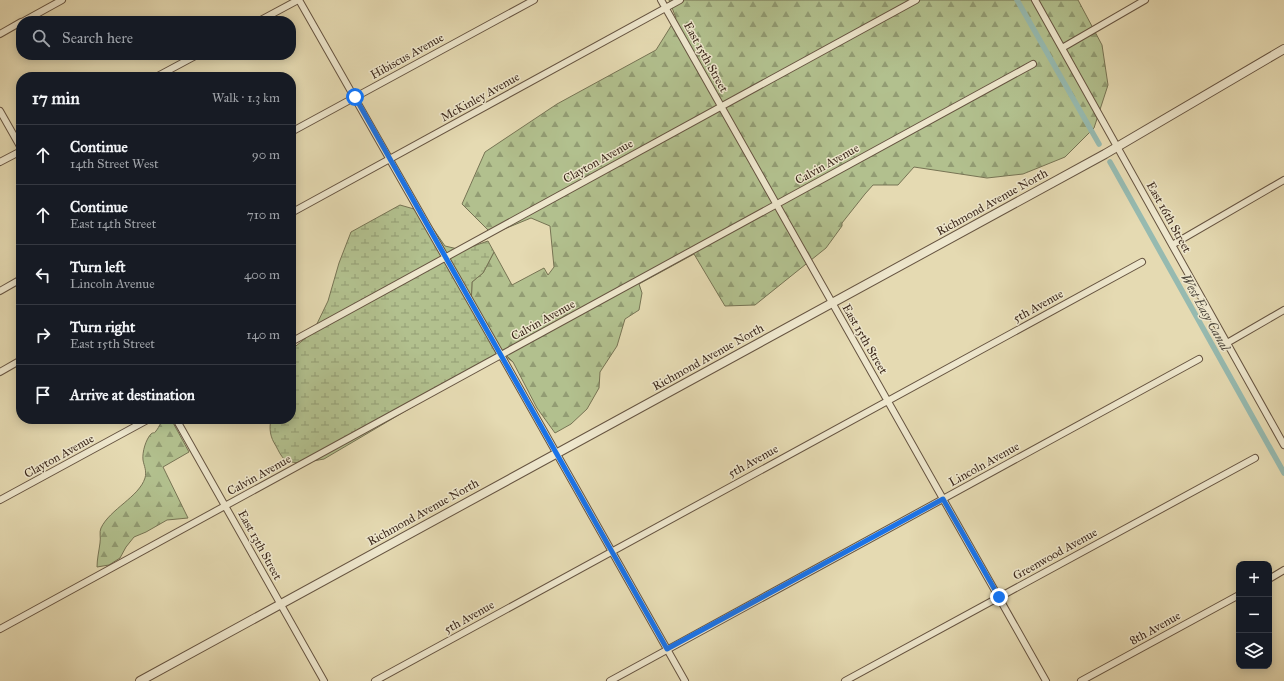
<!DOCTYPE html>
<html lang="en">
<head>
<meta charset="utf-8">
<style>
	body { margin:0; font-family:"IM FELL Great Primer",serif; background:#20242c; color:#f1f3f6 }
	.controls { position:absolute; right:12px; bottom:12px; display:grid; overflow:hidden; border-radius:8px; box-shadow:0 2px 10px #0003 }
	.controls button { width:36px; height:36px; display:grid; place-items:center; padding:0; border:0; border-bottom:1px solid #363941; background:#171b24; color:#f1f3f6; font:20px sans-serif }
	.stop { position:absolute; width:12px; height:12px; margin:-9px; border:3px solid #1a73e8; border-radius:50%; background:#fff }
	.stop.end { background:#1a73e8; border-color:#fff; box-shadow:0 1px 4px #0008 }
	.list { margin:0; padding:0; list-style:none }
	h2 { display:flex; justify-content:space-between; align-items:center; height:52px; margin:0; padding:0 16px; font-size:17px }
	h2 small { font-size:13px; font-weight:400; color:#9ea1a6 }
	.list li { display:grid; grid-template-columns:26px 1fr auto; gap:12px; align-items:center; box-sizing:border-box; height:60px; padding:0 16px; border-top:1px solid #363941 }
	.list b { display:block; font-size:15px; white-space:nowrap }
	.list p { margin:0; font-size:13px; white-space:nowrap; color:#9ea1a6 }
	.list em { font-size:13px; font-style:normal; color:#9ea1a6 }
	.icon { flex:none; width:22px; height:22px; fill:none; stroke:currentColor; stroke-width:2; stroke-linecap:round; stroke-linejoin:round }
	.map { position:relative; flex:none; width:1284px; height:681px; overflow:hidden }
	.search { position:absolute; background:#171b24; box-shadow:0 2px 10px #0003; left:16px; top:16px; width:280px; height:44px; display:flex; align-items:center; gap:10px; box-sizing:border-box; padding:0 14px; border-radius:16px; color:#9ea1a6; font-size:15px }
	.panel { position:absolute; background:#171b24; box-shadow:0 2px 10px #0003; left:16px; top:72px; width:280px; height:352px; border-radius:16px }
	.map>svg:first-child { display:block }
</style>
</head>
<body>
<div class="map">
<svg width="1284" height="681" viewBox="0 0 1284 681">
	<defs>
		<pattern id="forest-firs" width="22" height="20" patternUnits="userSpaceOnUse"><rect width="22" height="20" fill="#b2c08e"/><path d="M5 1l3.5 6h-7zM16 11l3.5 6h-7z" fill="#929c73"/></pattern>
		<pattern id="wetland-marsh" width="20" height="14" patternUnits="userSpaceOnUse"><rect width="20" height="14" fill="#b2c08e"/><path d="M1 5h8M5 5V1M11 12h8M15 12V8" fill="none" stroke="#929c73"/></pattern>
	</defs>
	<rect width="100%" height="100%" fill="#e5dab2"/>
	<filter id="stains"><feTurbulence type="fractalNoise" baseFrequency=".005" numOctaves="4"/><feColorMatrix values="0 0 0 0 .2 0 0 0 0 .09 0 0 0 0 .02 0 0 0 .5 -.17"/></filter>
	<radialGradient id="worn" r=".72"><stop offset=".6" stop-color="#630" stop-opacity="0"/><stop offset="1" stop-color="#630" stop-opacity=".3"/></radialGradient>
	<path fill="url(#forest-firs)" stroke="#777454" d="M669 0H1078L1102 45 1108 85 1094 128 1065 157 1023 174 987 178 914 167 898 185H873L865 194 842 223V226L826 248 755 305 725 306 694 254 639 284 642 293 639 310 625 319 617 346 600 372 599 388 587 409 571 424 555 433 537 408 513 362 492 341 471 308 472 282 483 273 494 252 512 285 544 268 548 275 554 267 550 226 531 218 492 234 462 204 485 152 557 104 656 50 676 18Z
		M165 419H171L189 452 163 467 188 518 167 520 146 532 134 537 126 547 120 558 109 565 97 567C97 559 99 551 100 543 101 538 99 532 101 528 110 509 139 497 145 478 147 471 144 466 143 460 142 452 146 439 151 434 155 431 153 435 156 431 160 426 160 422 165 419Z"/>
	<path fill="url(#wetland-marsh)" stroke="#777454" d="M400 205 421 211 445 246 462 250 488 241 494 252 483 273 472 282 471 308 492 341 513 362 502 354 324 459C312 461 295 466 284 459 281 456 278 450 276 446 270 437 269 429 271 419H291V350L313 332 328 301 339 263 351 232Z"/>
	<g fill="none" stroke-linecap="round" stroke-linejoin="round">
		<path stroke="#96bab0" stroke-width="5.5" d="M1017 0 1099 144
			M1110 162 1284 473"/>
		<defs>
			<path id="minor" d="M299 0 501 355 685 681
				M661 0 1046 681
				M1035 0 1284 445
				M24 21 62 0
				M259 21 298 0
				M0 34 21 22
				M1062 48 1145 0
				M156 77 197 55
				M0 111 21 148
				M291 132 534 0
				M0 162 21 151
				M291 213 680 0
				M1172 245 1284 180
				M0 291 21 279
				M291 342 916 0
				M1227 343 1284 310
				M0 372 21 360
				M176 419 324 681
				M0 500 149 419
				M1269 579 1284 570
				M0 629 1033 64
				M375 681 1142 262
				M610 681 1199 359
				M845 681 1255 458
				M1081 681 1239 595"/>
			<path id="tertiary" d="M140 681 1105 154 1284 49"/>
		</defs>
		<use href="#minor" stroke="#665441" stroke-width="8"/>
		<use href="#tertiary" stroke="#665441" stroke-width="10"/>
		<use href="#minor" stroke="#eee7cd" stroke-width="6"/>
		<use href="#tertiary" stroke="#eee7cd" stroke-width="8"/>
	</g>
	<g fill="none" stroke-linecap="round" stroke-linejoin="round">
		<path stroke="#1a73e8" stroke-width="5" d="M355 97 667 649 943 499 999 597"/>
	</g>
	<g text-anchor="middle" stroke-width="3" stroke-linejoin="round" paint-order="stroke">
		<g font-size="12" fill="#3c281b" stroke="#eee7cd">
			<text transform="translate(407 56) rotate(-29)" y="4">Hibiscus Avenue</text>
			<text transform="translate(706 57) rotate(61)" y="4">East 15th Street</text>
			<text transform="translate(480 97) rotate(-29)" y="4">McKinley Avenue</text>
			<text transform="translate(598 161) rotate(-29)" y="4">Clayton Avenue</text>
			<text transform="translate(827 164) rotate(-29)" y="4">Calvin Avenue</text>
			<text transform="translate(992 202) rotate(-29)" y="4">Richmond Avenue North</text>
			<text transform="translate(1169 217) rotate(61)" y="4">East 16th Street</text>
			<text transform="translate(1038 306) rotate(-29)" y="4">5th Avenue</text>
			<text transform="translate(543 320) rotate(-29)" y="4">Calvin Avenue</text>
			<text transform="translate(865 339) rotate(60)" y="4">East 15th Street</text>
			<text transform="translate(708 357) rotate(-29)" y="4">Richmond Avenue North</text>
			<text transform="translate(59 456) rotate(-29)" y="4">Clayton Avenue</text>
			<text transform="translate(753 461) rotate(-29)" y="4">5th Avenue</text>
			<text transform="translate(984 464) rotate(-29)" y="4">Lincoln Avenue</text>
			<text transform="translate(259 475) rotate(-29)" y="4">Calvin Avenue</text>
			<text transform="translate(423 512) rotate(-29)" y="4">Richmond Avenue North</text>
			<text transform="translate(260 545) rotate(61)" y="4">East 13th Street</text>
			<text transform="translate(1055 554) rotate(-29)" y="4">Greenwood Avenue</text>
			<text transform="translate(469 617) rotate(-29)" y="4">5th Avenue</text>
			<text transform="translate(1155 628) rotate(-29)" y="4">8th Avenue</text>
		</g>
		<g font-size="13" font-style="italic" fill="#524c40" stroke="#eee7cd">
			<text transform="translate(1206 312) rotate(61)" y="5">West Easy Canal</text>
		</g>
	</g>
	<rect width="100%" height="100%" filter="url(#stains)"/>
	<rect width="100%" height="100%" fill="url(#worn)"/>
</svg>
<div class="controls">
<button>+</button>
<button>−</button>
<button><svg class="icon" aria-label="layers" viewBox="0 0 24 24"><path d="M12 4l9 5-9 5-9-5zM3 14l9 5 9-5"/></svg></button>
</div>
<div class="stop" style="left:355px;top:97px"></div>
<div class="stop end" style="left:999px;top:597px"></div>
<div class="search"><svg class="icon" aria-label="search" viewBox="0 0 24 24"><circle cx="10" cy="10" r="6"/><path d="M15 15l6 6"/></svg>Search here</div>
<section class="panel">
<h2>17 min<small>Walk · 1.3 km</small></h2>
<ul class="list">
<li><svg class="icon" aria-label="ahead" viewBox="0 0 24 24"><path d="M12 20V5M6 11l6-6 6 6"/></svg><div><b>Continue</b><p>14th Street West</p></div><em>90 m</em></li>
<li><svg class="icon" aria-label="ahead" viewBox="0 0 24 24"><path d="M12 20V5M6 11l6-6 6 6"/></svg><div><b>Continue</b><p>East 14th Street</p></div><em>710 m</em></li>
<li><svg class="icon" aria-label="left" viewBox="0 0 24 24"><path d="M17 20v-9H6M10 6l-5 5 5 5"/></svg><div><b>Turn left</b><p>Lincoln Avenue</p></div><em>400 m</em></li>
<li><svg class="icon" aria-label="right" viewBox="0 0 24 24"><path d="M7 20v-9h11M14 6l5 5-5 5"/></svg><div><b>Turn right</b><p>East 15th Street</p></div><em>140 m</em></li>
<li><svg class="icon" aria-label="arrive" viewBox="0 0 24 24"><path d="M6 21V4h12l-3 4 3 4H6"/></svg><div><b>Arrive at destination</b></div></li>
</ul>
</section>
</div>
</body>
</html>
